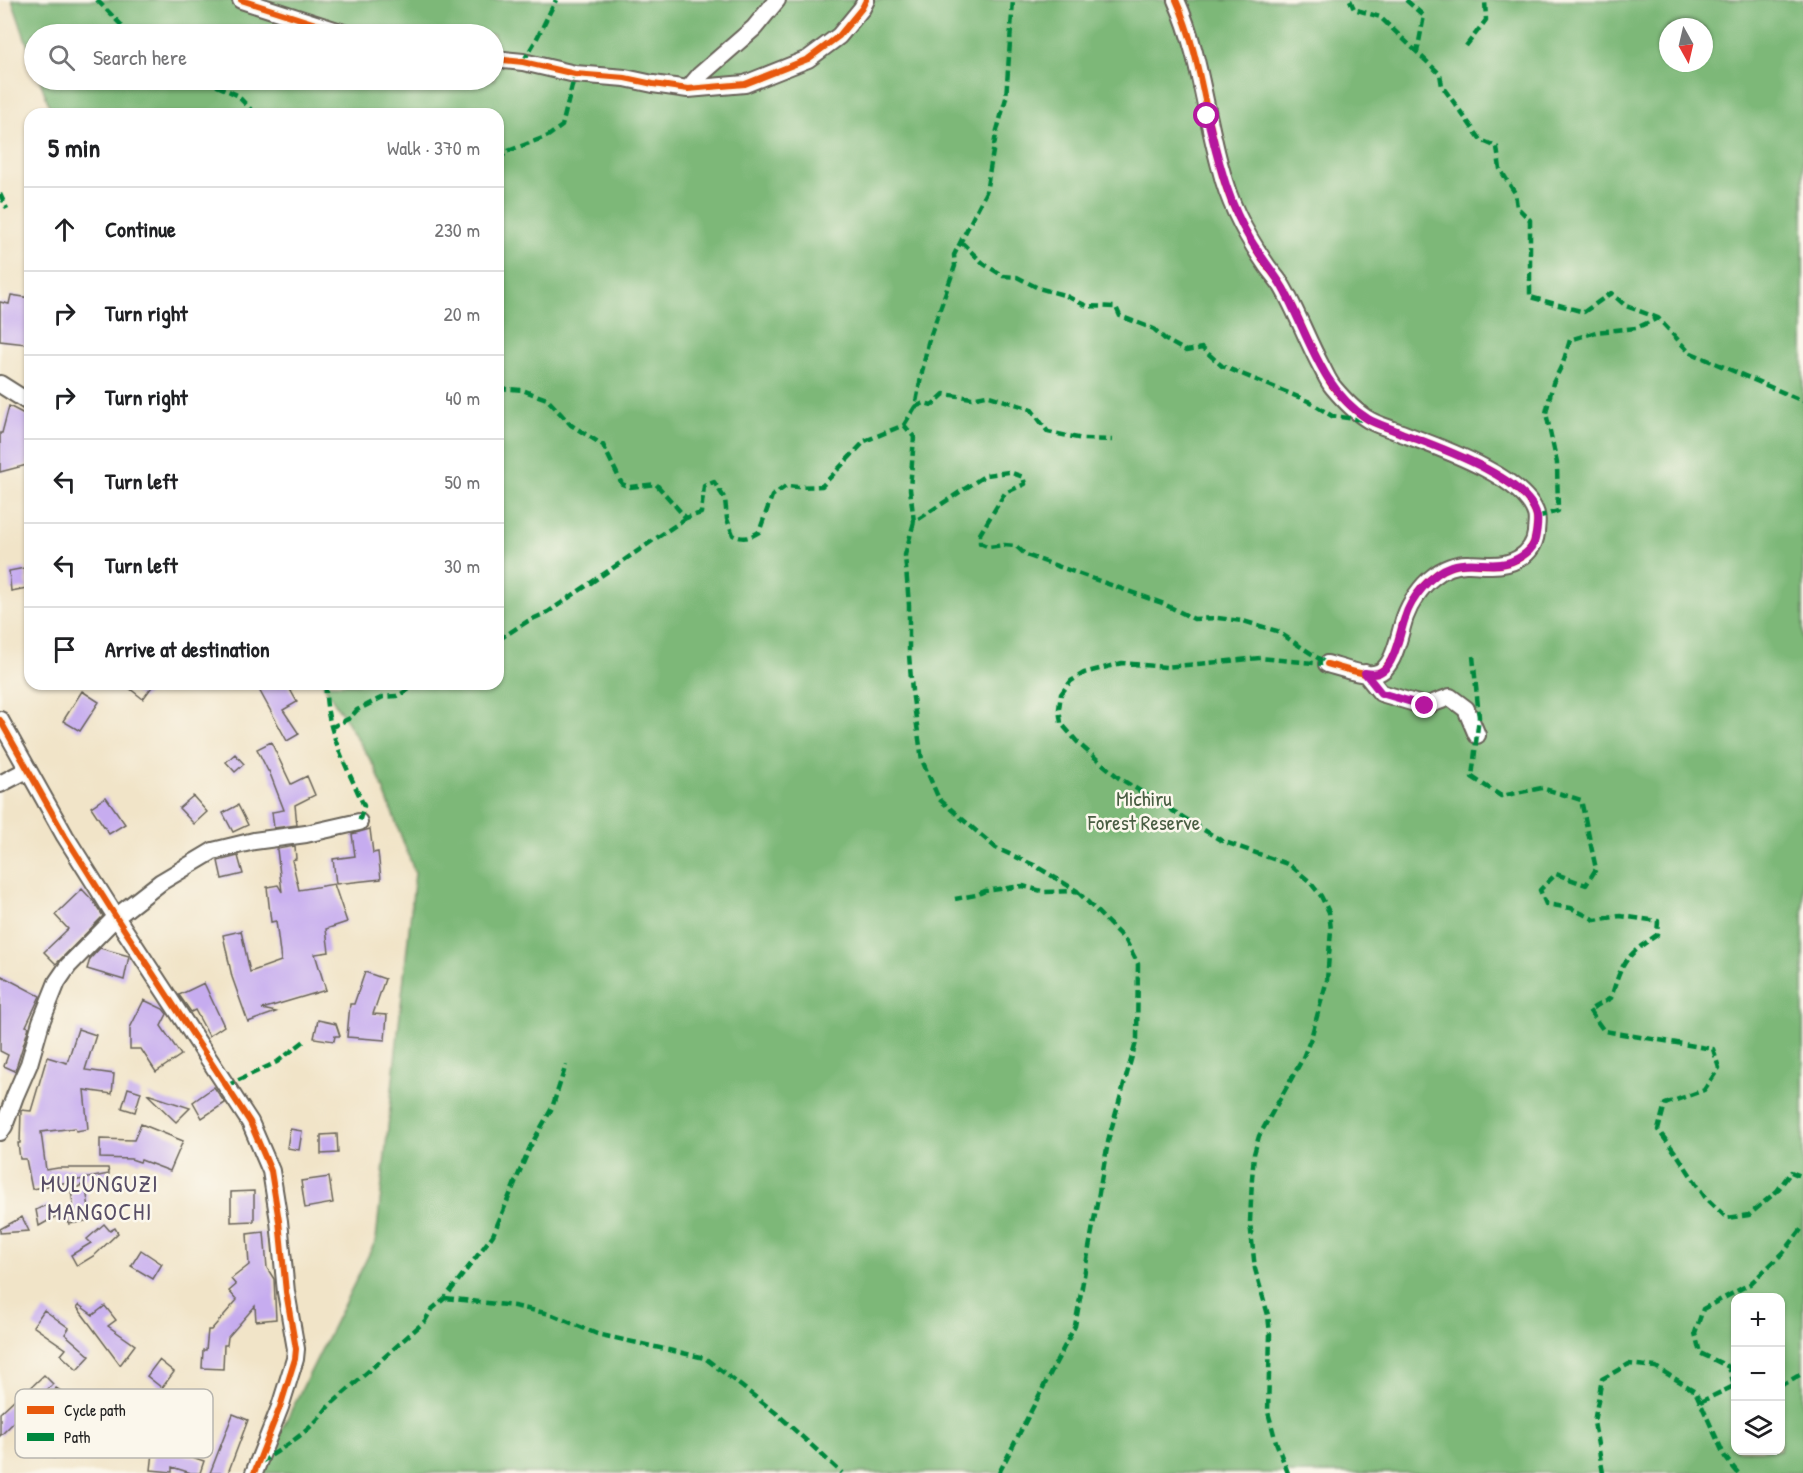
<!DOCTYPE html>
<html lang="en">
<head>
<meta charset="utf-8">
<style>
	body { margin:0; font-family:"Patrick Hand",sans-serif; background:#f2f2f2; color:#202124 }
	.controls { position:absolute; right:18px; bottom:18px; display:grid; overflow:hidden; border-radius:12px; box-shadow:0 2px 4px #0004 }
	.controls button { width:54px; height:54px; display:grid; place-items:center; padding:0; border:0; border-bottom:2px solid #e0e0e0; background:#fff; color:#202124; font:30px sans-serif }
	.compass { position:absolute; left:1659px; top:18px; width:54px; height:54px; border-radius:50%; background:#fff; box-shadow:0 2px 4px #0004; rotate:172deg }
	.stop { position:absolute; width:18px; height:18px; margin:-14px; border:4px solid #b5179e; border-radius:50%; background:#fff }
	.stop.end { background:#b5179e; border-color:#fff; box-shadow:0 2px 6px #0008 }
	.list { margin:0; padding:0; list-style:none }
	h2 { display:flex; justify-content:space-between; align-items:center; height:78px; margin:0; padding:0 24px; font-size:26px }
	h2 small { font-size:20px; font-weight:400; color:#757577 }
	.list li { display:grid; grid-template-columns:39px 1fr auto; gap:18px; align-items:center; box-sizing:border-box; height:84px; padding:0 24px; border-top:2px solid #e0e0e0 }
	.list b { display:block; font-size:22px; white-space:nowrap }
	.list em { font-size:20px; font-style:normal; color:#757577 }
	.icon { flex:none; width:33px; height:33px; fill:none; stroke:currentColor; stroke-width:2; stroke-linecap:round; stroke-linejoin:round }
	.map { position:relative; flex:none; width:1803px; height:1473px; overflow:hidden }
	.search { position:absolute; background:#fff; box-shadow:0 2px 4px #0004; left:24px; top:24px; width:480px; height:66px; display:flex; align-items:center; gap:15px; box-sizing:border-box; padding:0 21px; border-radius:33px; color:#757577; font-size:22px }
	.panel { position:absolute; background:#fff; box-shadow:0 2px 4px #0004; left:24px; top:108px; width:480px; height:582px; border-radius:18px }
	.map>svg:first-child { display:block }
</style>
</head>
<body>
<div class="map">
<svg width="1803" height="1473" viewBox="0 0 1803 1473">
	<rect width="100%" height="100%" fill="#fbf7ec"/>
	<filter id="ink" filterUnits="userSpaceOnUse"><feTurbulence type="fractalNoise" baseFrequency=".0167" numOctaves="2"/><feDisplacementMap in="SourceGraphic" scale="12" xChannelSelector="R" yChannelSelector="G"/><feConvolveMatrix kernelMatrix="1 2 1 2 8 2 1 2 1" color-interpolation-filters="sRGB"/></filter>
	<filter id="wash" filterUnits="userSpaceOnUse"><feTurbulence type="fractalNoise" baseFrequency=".008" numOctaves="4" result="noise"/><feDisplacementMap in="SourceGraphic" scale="24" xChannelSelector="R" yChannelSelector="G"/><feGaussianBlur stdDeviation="1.35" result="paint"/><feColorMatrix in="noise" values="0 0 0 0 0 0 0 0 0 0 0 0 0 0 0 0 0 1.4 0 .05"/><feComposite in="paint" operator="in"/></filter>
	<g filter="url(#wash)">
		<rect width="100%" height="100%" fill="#f1e4c8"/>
		<path fill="#7db878" stroke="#4c6a4a" stroke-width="1.5" fill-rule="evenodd" d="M12 0H1803V1473H260L376 1240 415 873 375 767 323 684H498V114H52L40 80H494V34H34V64ZM1668 27H1704V63H1668ZM1736 1298H1780V1450H1736Z"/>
		<g id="blocks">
			<path fill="#c6acef" d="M11 295 30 298V321L26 344 0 341V302L9 304Z
				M9 406 30 417V453L27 465 0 472V433H2Z
				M25 568 27 588 11 591 9 571Z
				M124 684H154L143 699Z
				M256 684H287L297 702 283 710 299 734 287 741Z
				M82 691 99 702 80 731 63 721Z
				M271 742 291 784 307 776 315 795 295 805 297 825 274 828 272 812 284 810 269 771H268L257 749Z
				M235 754 244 764 235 772 226 762Z
				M193 796 207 812 194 824 179 808Z
				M106 797 125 824 109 834 91 807Z
				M238 805 248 825 233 832 223 813Z
				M370 829 373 853 378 852 381 879 336 884 333 859 355 856 352 834Z
				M295 846 296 859 292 860 299 890 334 884 347 922 326 929 329 952 315 954 326 990 262 1009 276 1012 248 1022 232 977 223 935 241 931 250 972 281 961 276 921 271 922 267 887 278 885 282 892 277 849Z
				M238 856 243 874 222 879 218 861Z
				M82 889 94 902 103 916 56 964 44 952 68 929 55 915Z
				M100 948 129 956 124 980 87 969 90 959Z
				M365 972 385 979 373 1014 387 1015 385 1040 347 1037 350 1004H354Z
				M0 975 40 996 26 1026 29 1027 15 1071 4 1066 8 1055 0 1051Z
				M204 983 224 1026 209 1036 195 1010 191 1012 179 995Z
				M144 1000 163 1009 167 1014 161 1026 181 1055 156 1072 141 1049H130V1028Z
				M318 1020 336 1024 340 1036H335L334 1041 314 1038Z
				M78 1029 96 1035 85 1070 114 1074 112 1094 84 1090 88 1129 76 1131 75 1128 41 1132 46 1170 58 1168H108L109 1174 32 1189 26 1159H20L18 1143H20L21 1110 31 1111 47 1057 67 1063Z
				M214 1087 225 1103 202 1118 193 1102Z
				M128 1088 141 1092 135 1112 122 1108Z
				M147 1094 190 1108 176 1122Z
				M141 1124 183 1141 170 1171 141 1160 140 1162 131 1159 100 1158V1139L134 1140Z
				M290 1129 302 1131 299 1150 287 1148Z
				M337 1134 338 1153 321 1154V1135Z
				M329 1177 333 1203 305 1208 301 1181Z
				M85 1183 91 1220 69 1224 67 1211 74 1210 71 1191Z
				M254 1191V1221L231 1222V1192Z
				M48 1204 55 1217 39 1226 36 1210Z
				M22 1217 29 1231 0 1233V1229Z
				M104 1224 110 1231 115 1228 118 1233 95 1255 77 1266 71 1255 91 1243 87 1239Z
				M264 1232 267 1268 274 1279 276 1319 256 1321 255 1306 228 1337 227 1345H224L223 1369 202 1368 203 1350H206L208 1330H211L237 1300 229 1291 236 1285 231 1279 249 1265 247 1234Z
				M141 1250 162 1264 153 1279 131 1266Z
				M79 1305 93 1315 105 1306 116 1320 108 1326 135 1345 120 1365 77 1307Z
				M44 1310 69 1328 65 1334 90 1356 77 1370 61 1355 66 1349 33 1326Z
				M159 1360 174 1372 162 1388 147 1376Z
				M44 1375 53 1384 0 1436V1413L15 1399 17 1401Z
				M56 1388 83 1405 74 1419 71 1417 54 1458 31 1449Z
				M233 1414 248 1420 228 1473H210Z
				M155 1435 176 1437 174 1451 204 1461 200 1473H191L172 1467V1472L151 1470Z"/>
		</g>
	</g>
	<g filter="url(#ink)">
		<use href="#blocks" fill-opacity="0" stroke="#676258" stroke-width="1.5"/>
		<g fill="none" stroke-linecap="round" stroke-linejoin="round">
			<defs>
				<path id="street" d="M241 0 347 34
					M1176 0C1200 53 1205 114 1221 170 1229 203 1246 235 1265 263 1270 271 1277 278 1282 286 1297 312 1307 340 1321 366 1325 373 1328 381 1333 387 1343 399 1355 412 1369 420 1377 425 1387 427 1396 431 1432 445 1524 475 1536 514 1538 520 1536 527 1536 533 1533 557 1510 566 1488 565 1482 565 1475 564 1469 564 1457 563 1442 569 1433 577 1421 586 1410 603 1405 617 1399 633 1395 671 1374 674 1362 676 1339 667 1327 664
					M494 59 523 62 575 74 625 78 653 84 688 89 745 84 808 59 839 36 862 8 866 0
					M688 89 700 75 754 28 777 0
					M0 384 30 403
					M1365 673 1381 693 1425 706 1450 697 1466 709 1477 735
					M0 720 65 836 116 917 250 1122 271 1171 279 1221 286 1292 296 1349 295 1359 280 1407 254 1473
					M0 784 27 770
					M0 1132 4 1126 15 1096 29 1064 41 1022 57 982 68 966 116 917 161 882 213 851 254 841 306 834 359 822"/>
			</defs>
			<use href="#street" stroke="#676258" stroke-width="20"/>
			<use href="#street" stroke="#fff" stroke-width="16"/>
			<path stroke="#00873e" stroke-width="4.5" stroke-dasharray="9 4.5" stroke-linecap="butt" d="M97 0 130 34
				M1350 0 1354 9 1380 17 1440 74 1442 86 1481 140 1497 147 1500 169 1515 193 1517 207 1530 220V297L1584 312 1611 293 1626 306 1658 318 1689 352 1803 401
				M1406 0 1424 16 1417 52
				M1466 46 1486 20 1485 0
				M523 62 536 40 556 0
				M204 80 237 95 255 114
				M498 160 508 151 548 136 562 126 575 74
				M0 194 7 209
				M961 242 984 264 1003 276 1017 277 1038 288 1064 295 1087 306 1116 307 1120 316 1154 329 1166 340 1186 351 1202 348 1222 366 1308 401 1332 416 1364 420
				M498 388 522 390 547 399 571 425 603 445 622 484 630 487 656 484 686 518 701 513 704 486 714 482 725 499 727 519 733 535C744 540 749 538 759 532L772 496 786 486 797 487 822 486 865 441 904 425 914 437 910 489 914 522 986 475 1009 472 1023 477 1025 484 1005 493 980 534V543L989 547 1004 545 1016 546 1026 555 1162 603 1194 619 1217 618 1243 621 1277 631 1327 664
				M915 407 924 403 932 405 944 394 972 398 986 395 1031 409 1048 432 1083 439 1112 440
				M904 425 915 407 928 343 955 266 954 255 986 192 996 134 1006 98 1013 0
				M1537 517 1558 511 1557 463 1546 413 1553 383 1563 363 1570 340 1596 332 1636 328 1658 318
				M914 522 905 555 909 605V655L912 691 922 760 939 799 996 848 1034 865 1077 891 1045 892 1023 886 985 891 976 895 955 899
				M498 640 528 621 548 612 686 518
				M1473 656 1479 717 1472 777 1501 796 1542 788 1581 800 1596 869 1586 885 1556 874 1540 890 1546 904 1571 908 1595 920 1620 916 1658 921 1657 935C1625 956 1622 962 1611 998L1589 1010 1604 1031 1713 1049 1719 1068 1704 1090 1665 1104 1658 1130 1678 1156 1705 1197 1727 1218 1749 1215 1777 1191 1791 1172 1803 1177
				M326 684C324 728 347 767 364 806L359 822
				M330 728 350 718 357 710 383 697 397 696 419 684
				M226 1086 277 1062 307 1039
				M445 1298 514 1306 550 1314 597 1334 705 1358 776 1413 842 1473
				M1734 1385 1729 1367 1700 1353 1695 1333 1703 1309 1750 1284 1784 1252 1803 1227
				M1780 1386 1803 1373
				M1700 1402 1736 1385
				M260 1463C285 1446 310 1432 327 1408L425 1321 431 1310 445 1298 493 1235 530 1147 552 1108 566 1065
				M999 1473 1075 1326 1109 1137 1137 1039 1138 964 1126 941 1077 891
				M1288 1473 1276 1442 1268 1412 1270 1334 1268 1315 1255 1269 1250 1222 1252 1179 1254 1154 1259 1136 1302 1060 1311 1038 1327 980 1331 930 1329 912 1321 896 1309 881 1290 865 1222 841 1119 778 1079 744 1061 723 1059 709 1061 694 1071 681 1084 673 1122 663 1166 667 1260 658 1324 664
				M1603 1473 1594 1422 1602 1379 1629 1364 1656 1367 1695 1391 1725 1457 1738 1473"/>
			<defs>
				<path id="cycleway" d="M241 0 347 34
					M1176 0C1200 53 1205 114 1221 170 1229 203 1246 235 1265 263 1270 271 1277 278 1282 286 1297 312 1307 340 1321 366 1325 373 1328 381 1333 387 1343 399 1355 412 1369 420 1377 425 1387 427 1396 431 1432 445 1524 475 1536 514 1538 520 1536 527 1536 533 1533 557 1510 566 1488 565 1482 565 1475 564 1469 564 1457 563 1442 569 1433 577 1421 586 1410 603 1405 617 1399 633 1395 671 1374 674 1362 676 1339 667 1327 664
					M494 59 523 62 575 74 625 78 653 84 688 89 745 84 808 59 839 36 862 8 866 0
					M0 720 65 836 116 917 250 1122 271 1171 279 1221 286 1292 296 1349 295 1359 280 1407 254 1473"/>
			</defs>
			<use href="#cycleway" stroke="#fbf7ec" stroke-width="10"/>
			<use href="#cycleway" stroke="#e8590c" stroke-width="6"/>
		</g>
	</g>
	<g fill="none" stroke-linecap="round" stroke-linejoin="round" filter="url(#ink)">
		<path stroke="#b5179e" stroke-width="8" d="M1207 116C1218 158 1227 201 1250 239 1260 256 1273 271 1283 288 1308 333 1321 390 1368 419 1378 425 1391 428 1401 433 1435 446 1529 478 1537 516 1538 523 1536 536 1534 543 1532 549 1528 552 1522 556 1496 573 1477 558 1452 566 1440 570 1431 578 1423 587 1416 595 1408 607 1405 618 1400 631 1395 664 1382 671 1377 675 1371 674 1365 673L1381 693 1425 706"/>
	</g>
	<g text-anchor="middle" stroke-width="5" stroke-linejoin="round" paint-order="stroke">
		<g font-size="21" fill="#495e43" stroke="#fbf7ec">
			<text x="1144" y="806">Michiru<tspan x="1144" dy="24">Forest Reserve</tspan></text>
		</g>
		<g font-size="24" letter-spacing="1.5" fill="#584e66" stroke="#fbf7ec">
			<text x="100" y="1192">MULUNGUZI<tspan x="100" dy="28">MANGOCHI</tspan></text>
		</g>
	</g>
	<rect x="15" y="1389" width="198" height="69" rx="9" fill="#fbf7ec" stroke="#b8b5ae" stroke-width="1.5"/>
	<rect x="27" y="1406" width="27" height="8" fill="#e8590c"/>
	<rect x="27" y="1433" width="27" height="8" fill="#00873e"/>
	<g font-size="16" fill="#1c1c1c">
		<text x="64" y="1416">Cycle path</text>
		<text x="64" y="1443">Path</text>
	</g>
</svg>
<div class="controls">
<button>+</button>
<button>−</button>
<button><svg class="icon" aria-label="layers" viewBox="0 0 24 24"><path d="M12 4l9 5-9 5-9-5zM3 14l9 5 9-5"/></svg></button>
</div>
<svg class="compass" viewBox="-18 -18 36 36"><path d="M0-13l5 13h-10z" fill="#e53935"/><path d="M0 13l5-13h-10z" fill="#757577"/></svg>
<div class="stop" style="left:1207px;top:116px"></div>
<div class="stop end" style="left:1425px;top:706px"></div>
<div class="search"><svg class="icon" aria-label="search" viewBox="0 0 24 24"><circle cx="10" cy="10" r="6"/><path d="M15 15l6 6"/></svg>Search here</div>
<section class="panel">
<h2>5 min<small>Walk · 370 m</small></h2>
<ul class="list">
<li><svg class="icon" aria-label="ahead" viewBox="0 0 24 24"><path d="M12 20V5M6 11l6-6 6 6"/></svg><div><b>Continue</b></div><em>230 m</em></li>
<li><svg class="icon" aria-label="right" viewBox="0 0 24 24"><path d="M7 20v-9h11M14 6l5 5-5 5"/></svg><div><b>Turn right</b></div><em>20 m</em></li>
<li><svg class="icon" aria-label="right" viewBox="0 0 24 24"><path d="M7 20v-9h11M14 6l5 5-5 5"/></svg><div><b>Turn right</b></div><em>40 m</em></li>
<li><svg class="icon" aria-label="left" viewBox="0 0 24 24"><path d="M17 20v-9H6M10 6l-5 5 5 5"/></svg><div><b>Turn left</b></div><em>50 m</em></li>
<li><svg class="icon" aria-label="left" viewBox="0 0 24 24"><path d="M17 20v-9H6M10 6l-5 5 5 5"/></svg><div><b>Turn left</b></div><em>30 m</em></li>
<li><svg class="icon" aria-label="arrive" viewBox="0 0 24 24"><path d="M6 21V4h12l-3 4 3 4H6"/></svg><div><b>Arrive at destination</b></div></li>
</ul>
</section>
</div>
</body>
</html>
